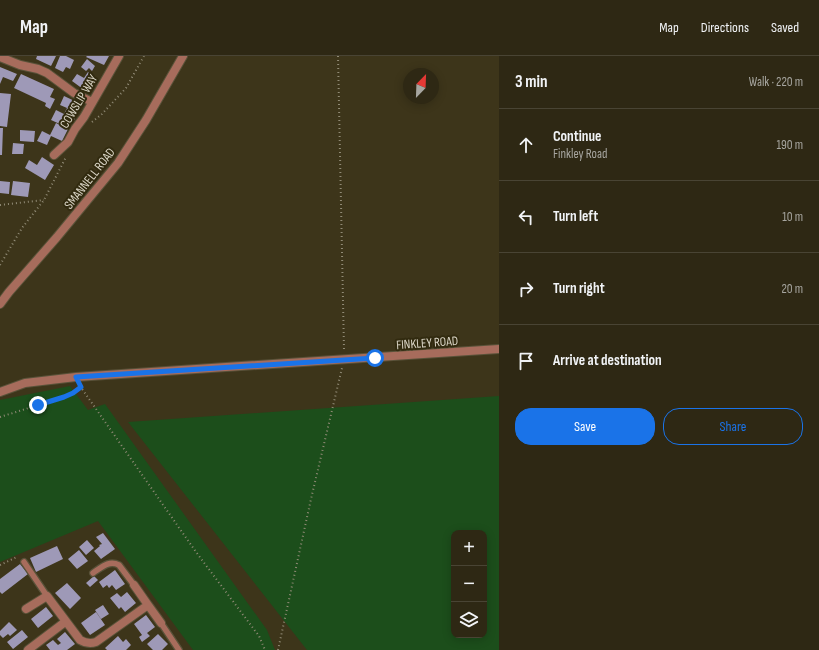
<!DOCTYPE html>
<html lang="en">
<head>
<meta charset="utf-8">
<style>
	body { margin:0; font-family:"Sofia Sans Condensed",sans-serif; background:#3a3422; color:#f1f3f6 }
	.controls { position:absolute; right:12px; bottom:12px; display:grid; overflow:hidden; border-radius:8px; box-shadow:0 2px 10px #0003 }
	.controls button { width:36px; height:36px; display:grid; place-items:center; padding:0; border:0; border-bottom:1px solid #494434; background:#2e2814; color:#f1f3f6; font:20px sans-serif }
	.compass { position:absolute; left:403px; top:12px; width:36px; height:36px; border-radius:50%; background:#2e2814; box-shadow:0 2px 10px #0003; rotate:23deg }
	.stop { position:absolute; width:12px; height:12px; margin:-9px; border:3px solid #1a73e8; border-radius:50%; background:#fff }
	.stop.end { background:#1a73e8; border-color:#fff; box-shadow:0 1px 4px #0008 }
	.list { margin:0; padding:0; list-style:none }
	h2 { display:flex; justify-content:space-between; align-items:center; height:52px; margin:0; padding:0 16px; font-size:17px }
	h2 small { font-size:13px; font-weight:400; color:#a7a6a0 }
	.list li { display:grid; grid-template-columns:26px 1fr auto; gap:12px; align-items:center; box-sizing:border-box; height:72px; padding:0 16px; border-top:1px solid #494434 }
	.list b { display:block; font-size:15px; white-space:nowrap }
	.list p { margin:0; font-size:13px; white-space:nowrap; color:#a7a6a0 }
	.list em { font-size:13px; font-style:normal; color:#a7a6a0 }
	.actions { display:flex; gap:8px; padding:12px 16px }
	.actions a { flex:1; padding:9px 0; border:1px solid #1a73e8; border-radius:16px; text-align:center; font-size:14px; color:#1a73e8 }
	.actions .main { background:#1a73e8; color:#fff }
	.icon { flex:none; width:22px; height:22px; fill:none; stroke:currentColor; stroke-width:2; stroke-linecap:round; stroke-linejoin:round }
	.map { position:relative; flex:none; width:499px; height:594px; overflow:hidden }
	header { display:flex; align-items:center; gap:24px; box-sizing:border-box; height:56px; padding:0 20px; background:#2e2814; border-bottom:1px solid #494434 }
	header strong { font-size:19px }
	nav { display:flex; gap:22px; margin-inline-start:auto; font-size:14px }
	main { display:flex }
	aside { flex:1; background:#2e2814 }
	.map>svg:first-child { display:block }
</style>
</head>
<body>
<header>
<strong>Map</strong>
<nav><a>Map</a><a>Directions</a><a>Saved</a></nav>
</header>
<main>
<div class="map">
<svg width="499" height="594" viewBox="0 0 499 594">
	<rect width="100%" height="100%" fill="#3d351a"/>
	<path fill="#1c4e1b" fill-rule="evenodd" d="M70 330 88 354 105 348 267 574 275 594H193L98 465 0 506V344Z
		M499 340V594H307L128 366ZM454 477H484V579H454Z"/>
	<path fill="#9e99b7" d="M37 0H56L51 10 36 3Z
		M60 0H66L74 4 70 13 66 11 63 16 55 12Z
		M87 0H109L104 9 86 1Z
		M87 3 95 10 92 15 89 12 86 15 81 11Z
		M0 11 17 18 13 25 3 21 0 28Z
		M88 16 97 23 87 36 72 25 77 18 84 22Z
		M21 18 54 33 50 41 55 43 50 53 45 50 46 47 14 32Z
		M0 37 11 38 7 71 0 70Z
		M64 40 81 48 74 64 67 60 62 69 51 64 56 54 64 58 67 52 60 49Z
		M56 67 68 73 62 85 51 80 47 89 37 85 42 75 50 79Z
		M0 72H3L2 99H0Z
		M20 74 35 75 34 86 20 85Z
		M13 87 24 88 23 98H12Z
		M42 101 54 109 45 124 25 112 29 104 37 109Z
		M0 125 10 126 9 138 0 137Z
		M13 125 30 127 28 141 11 139Z
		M103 477 115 493 101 503 94 495 100 490 99 489 102 488 96 481Z
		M87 484 94 492 86 499 79 491Z
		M57 490 63 503 36 516 30 502Z
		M79 494 88 505 77 513 68 503Z
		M20 508 28 518 2 538 0 536V523Z
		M115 514 125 528 116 534 112 529 109 532 107 529 103 532 99 526Z
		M94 520 98 524 90 531 86 527Z
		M67 527 81 542 70 553 55 537Z
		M127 536 136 547 125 556 121 551 119 553 110 542 117 537 121 541Z
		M103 549 109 558 101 563 95 554Z
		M46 551 53 560 38 572 31 563Z
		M96 556 105 569 90 579 81 567Z
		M146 559 155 571 147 577 150 580 142 586 139 581 142 579 134 568Z
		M9 566 17 574 10 580 8 578 3 582 0 579V575Z
		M22 574 28 581 13 593 7 586Z
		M65 576 75 588 67 594H50L46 589 53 584 58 589 61 587 57 583Z
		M158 578 168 588 162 594H153L147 588Z
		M118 580 123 586 126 583 131 589 126 594H107L105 592Z"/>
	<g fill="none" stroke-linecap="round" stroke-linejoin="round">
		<defs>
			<path id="service" d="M24 506 47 540
				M93 517C102 511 109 504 119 509L134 529
				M161 567 179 594"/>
			<path id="minor" d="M0 1 20 9 38 13 47 17 74 37 92 46
				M54 99 68 86 75 73 84 61 119 0
				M0 336 25 327 76 321 499 293
				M148 549 161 567
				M26 553 47 540 80 584C85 587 90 588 96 586L148 549 134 529
				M28 594 65 566"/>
			<path id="tertiary" d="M0 248 9 236 57 181 118 107 146 64 183 0"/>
		</defs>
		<use href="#service" stroke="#595239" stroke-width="8"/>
		<use href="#minor" stroke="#595239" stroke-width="10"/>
		<use href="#tertiary" stroke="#595239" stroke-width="10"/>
		<path stroke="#918b76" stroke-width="2" stroke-dasharray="1 3" stroke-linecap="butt" d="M338 0 344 294
			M92 66 102 58 126 32 144 0
			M0 149 44 144
			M0 209 22 172 44 144 66 101
			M80 330 196 496 259 580 265 594
			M0 361 64 341 73 337 81 331
			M0 509 17 501
			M278 594 311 443 342 312"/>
		<use href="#service" stroke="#a76c5c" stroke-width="5.5"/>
		<use href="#minor" stroke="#a76c5c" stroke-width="8"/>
		<use href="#tertiary" stroke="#a76c5c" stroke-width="8"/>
	</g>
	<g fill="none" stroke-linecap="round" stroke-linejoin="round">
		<path stroke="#1a73e8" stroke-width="5" d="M38 349 64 341 73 337 81 331 76 321 375 302"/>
	</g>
	<g text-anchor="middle" stroke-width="4" stroke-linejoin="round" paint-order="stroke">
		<g font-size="13" fill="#dbd6c7" stroke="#322b10">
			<text transform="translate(78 45) rotate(-59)" y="5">COWSLIP WAY</text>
			<text transform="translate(89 122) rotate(-52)" y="5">SMANNELL ROAD</text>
			<text transform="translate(427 286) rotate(-4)" y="5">FINKLEY ROAD</text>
		</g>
	</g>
</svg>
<div class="controls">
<button>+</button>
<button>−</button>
<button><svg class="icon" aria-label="layers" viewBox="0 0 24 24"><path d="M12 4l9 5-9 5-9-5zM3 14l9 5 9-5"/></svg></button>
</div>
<svg class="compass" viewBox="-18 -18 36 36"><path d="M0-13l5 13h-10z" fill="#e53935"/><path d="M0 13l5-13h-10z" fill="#a7a6a0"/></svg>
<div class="stop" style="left:375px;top:302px"></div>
<div class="stop end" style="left:38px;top:349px"></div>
</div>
<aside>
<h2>3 min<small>Walk · 220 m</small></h2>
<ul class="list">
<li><svg class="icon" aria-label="ahead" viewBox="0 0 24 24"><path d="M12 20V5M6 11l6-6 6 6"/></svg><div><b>Continue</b><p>Finkley Road</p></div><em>190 m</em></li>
<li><svg class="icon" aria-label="left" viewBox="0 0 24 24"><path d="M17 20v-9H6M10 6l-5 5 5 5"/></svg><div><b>Turn left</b></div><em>10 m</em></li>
<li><svg class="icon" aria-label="right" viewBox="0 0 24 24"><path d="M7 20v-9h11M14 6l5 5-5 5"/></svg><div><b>Turn right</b></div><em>20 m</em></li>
<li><svg class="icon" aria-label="arrive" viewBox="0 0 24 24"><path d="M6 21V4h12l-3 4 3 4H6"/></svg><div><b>Arrive at destination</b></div></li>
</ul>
<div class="actions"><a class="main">Save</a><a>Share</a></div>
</aside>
</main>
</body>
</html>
